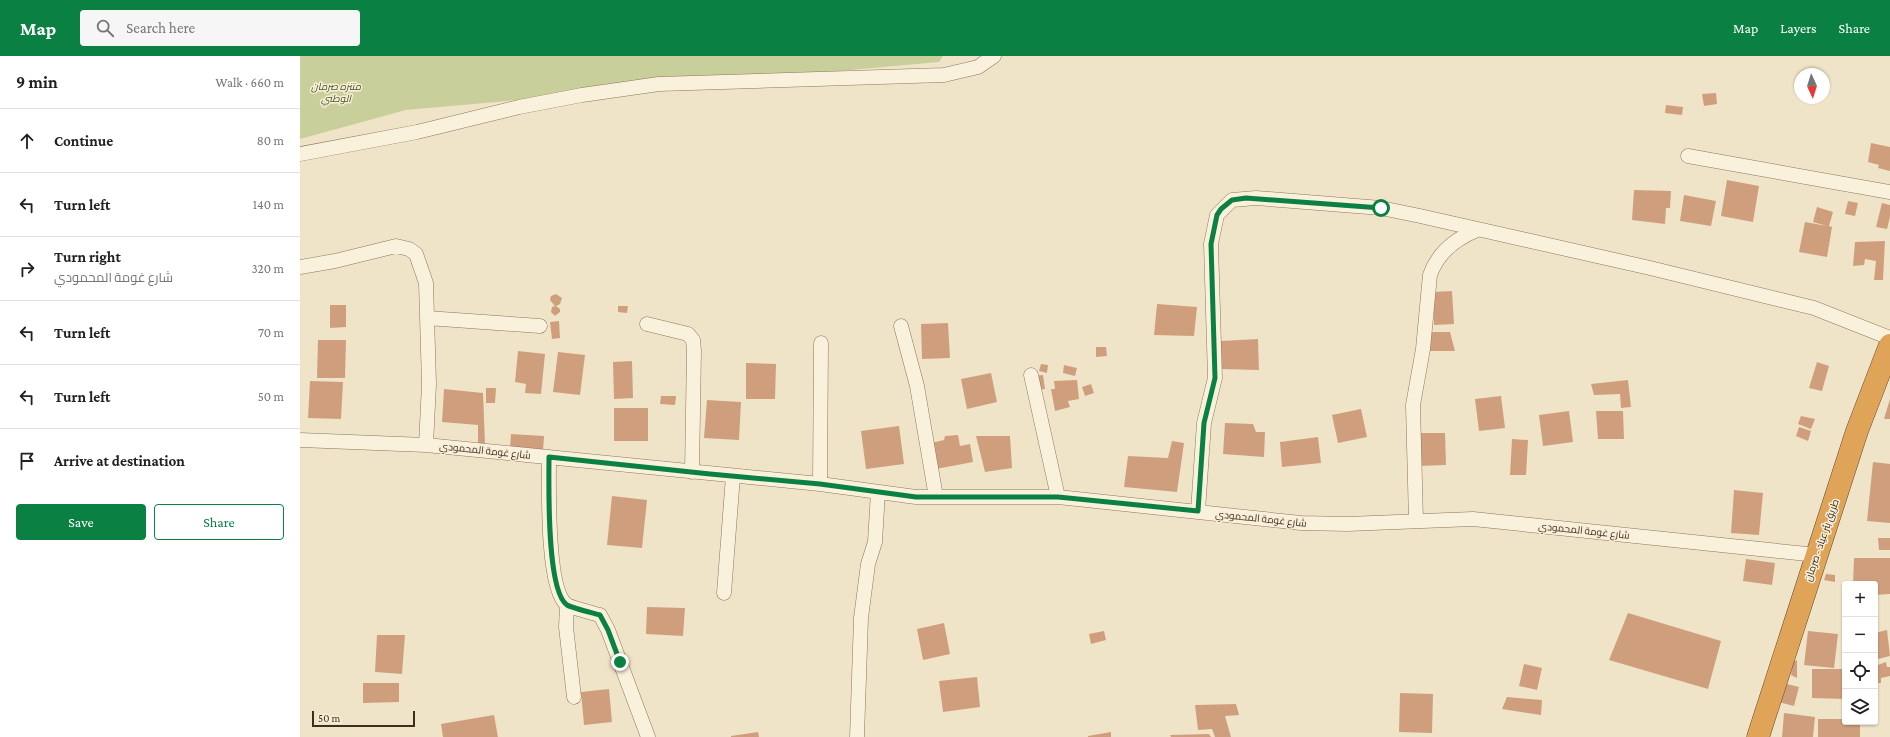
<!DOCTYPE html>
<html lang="en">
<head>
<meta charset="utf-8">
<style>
	body { margin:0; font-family:"Crimson Pro",Cairo,serif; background:#f6f6f6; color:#202124 }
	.controls { position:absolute; right:12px; bottom:12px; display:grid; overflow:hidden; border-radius:4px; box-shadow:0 1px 3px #0004 }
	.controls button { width:36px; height:36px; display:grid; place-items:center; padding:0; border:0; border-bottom:1px solid #e0e0e0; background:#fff; color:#202124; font:20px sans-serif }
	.compass { position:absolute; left:1494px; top:12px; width:36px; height:36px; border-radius:50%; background:#fff; box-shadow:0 1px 3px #0004; rotate:176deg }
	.scale { position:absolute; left:12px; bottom:10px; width:103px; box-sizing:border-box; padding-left:4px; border:2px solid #3d2e20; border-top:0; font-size:11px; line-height:14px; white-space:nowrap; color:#3d2e20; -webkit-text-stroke:3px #f7eed8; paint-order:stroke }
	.stop { position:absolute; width:12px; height:12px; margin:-9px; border:3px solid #0b8043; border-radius:50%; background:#fff }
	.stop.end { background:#0b8043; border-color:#fff; box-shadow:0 1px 4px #0008 }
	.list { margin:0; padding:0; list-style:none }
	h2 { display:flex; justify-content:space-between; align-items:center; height:52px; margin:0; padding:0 16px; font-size:17px }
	h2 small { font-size:13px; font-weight:400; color:#757577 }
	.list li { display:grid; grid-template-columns:26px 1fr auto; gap:12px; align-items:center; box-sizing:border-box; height:64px; padding:0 16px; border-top:1px solid #e0e0e0 }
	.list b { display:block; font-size:15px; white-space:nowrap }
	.list p { margin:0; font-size:13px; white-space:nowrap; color:#757577 }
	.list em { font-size:13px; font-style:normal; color:#757577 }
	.actions { display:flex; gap:8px; padding:12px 16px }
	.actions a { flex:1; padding:9px 0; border:1px solid #0b8043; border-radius:4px; text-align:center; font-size:14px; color:#0b8043 }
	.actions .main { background:#0b8043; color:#fff }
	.icon { flex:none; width:22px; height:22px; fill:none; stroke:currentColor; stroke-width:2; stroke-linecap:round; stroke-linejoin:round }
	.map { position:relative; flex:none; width:1590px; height:681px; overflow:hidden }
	header { display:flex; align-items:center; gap:24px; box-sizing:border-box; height:56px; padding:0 20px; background:#0b8043; color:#fff }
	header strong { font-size:19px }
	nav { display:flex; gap:22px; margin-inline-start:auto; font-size:14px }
	.search { width:280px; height:36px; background:#f6f6f6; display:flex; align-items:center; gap:10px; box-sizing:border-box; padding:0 14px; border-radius:4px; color:#757577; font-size:15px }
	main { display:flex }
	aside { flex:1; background:#fff }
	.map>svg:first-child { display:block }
</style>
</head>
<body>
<header>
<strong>Map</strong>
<div class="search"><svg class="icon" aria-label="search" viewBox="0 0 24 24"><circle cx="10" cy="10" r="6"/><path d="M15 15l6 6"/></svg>Search here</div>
<nav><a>Map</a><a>Layers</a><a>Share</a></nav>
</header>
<main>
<aside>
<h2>9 min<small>Walk · 660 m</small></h2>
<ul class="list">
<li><svg class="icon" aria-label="ahead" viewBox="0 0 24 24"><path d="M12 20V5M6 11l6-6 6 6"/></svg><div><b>Continue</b></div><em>80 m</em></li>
<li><svg class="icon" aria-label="left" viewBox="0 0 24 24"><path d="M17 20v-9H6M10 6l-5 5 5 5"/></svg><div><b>Turn left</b></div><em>140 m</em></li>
<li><svg class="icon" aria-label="right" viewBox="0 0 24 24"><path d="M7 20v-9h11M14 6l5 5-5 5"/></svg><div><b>Turn right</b><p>شارع غومة المحمودي</p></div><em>320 m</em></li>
<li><svg class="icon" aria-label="left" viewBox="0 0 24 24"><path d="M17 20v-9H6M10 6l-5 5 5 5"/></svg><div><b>Turn left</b></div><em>70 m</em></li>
<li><svg class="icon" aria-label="left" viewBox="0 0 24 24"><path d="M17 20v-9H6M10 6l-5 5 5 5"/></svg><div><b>Turn left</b></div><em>50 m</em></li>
<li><svg class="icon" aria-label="arrive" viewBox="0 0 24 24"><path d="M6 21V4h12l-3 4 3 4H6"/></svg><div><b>Arrive at destination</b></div></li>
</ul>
<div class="actions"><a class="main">Save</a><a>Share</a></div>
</aside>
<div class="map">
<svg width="1590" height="681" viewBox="0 0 1590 681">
	<rect width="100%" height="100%" fill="#f0e4c8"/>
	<path fill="#c9cf9b" d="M0 0H643L639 6 106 54 0 83Z"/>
	<path fill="#cf9f7d" d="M1416 37 1417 48 1404 50 1402 38Z
		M1366 49 1383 51 1382 59 1365 57Z
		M1571 87 1590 91V115L1578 112 1579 109 1568 106Z
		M1427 124 1459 130 1453 166 1421 160Z
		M1334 134 1371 135 1370 152H1366L1365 168 1332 164Z
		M1384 139 1416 145 1411 170 1380 165Z
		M1548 145 1558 147 1555 160 1545 158Z
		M1582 147 1590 149V161L1587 173 1576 171Z
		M1517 151 1533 156 1529 170 1532 171 1527 201 1499 196 1505 166 1527 170 1513 166Z
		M1585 185 1583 224H1574L1576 205 1565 203 1564 209 1553 210 1555 186Z
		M1152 235 1154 268 1134 269 1133 236Z
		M256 238 262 242 260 248 256 250 260 253V256L255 260 251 256 252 251 255 250 250 244 251 240Z
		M857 248 897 251 894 280 854 279Z
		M30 249H46V271L30 272Z
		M318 250H328L327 257 318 256Z
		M259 265 260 282 252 283 250 266Z
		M648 267 650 302 622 303 621 268Z
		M1127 276H1150L1155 295H1126Z
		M958 283 959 314 921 313V285Z
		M18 284H46L45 322H17Z
		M796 291H806L807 300 796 301Z
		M218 295 245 298 241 338 225 337 226 328 215 326Z
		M258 296 285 299 280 339 253 336Z
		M332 305 333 342 314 343 313 306Z
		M1517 306 1529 310 1522 335 1509 332Z
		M446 307 476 308 475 343H446Z
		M741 308 748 309 747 317 739 315Z
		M764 309 777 312 775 320 763 317Z
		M691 317 697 346 667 353 661 323Z
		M743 319 745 333 736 334 734 320Z
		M777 324 779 343 768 345 770 351 755 355 751 333H755L754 325Z
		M1328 324 1331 351 1321 352 1320 338 1294 339 1291 328Z
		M10 325 43 326 41 363 8 362Z
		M791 328 794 337 785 340 782 331Z
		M186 332H196L195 347H186Z
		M144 333 183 337 185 388 178 389V369L142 366Z
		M361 340H376L375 349 360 348Z
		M1201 340 1205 372 1179 375 1175 343Z
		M1590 343V363H1584Z
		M407 344 441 346 439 384 404 382Z
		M314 352H348V385H314Z
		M1061 353 1067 381 1038 387 1032 359Z
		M1269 355 1273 386 1243 390 1239 359Z
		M1296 355H1323L1324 383H1298Z
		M1501 360 1515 363 1511 373 1498 368Z
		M925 367 953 368 956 376H965L964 401 923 398Z
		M599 370 604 408 566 413 561 375Z
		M1499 371 1511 375 1508 385 1496 380Z
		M1117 377H1145L1146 409 1118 410Z
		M211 378 244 380 243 395 210 393Z
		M658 379 660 390 670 388 673 406 636 413 631 387 644 384 645 380Z
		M676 380H710L712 412 685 416Z
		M1018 381 1021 407 982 411 980 386Z
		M1212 383 1228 384 1226 419H1210Z
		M872 385 884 387 877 436 824 431 828 400 868 402Z
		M1573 406 1590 408V467L1567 465Z
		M1434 434 1463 437 1459 479 1431 477Z
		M312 440 347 444 342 492 307 489Z
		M1578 482H1590V494H1579Z
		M1554 502H1590V538L1575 539V528H1553Z
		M1446 503 1475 507 1472 529 1443 525Z
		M1526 518 1535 519V526L1524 524Z
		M347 551 385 552 383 580 346 578Z
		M1328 557 1421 585 1408 633 1309 604Z
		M644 567 650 598 623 604 617 573Z
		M1587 574 1590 600 1578 603 1575 577Z
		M804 575 806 584 791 588 789 578Z
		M1508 575 1538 578 1534 612 1504 609Z
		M77 579H105L102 618 75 616Z
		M1497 604V622L1491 619 1493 606Z
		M1586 606 1587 611H1590V620L1581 622V627H1576L1575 610Z
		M1224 608 1242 612 1237 634 1219 630Z
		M1512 613H1545V643L1512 642Z
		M677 621 680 651 643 656 639 625Z
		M1479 626 1499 631 1494 650 1474 645Z
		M63 627H99V646L63 647Z
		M309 633 312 666 284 669 281 636Z
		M1100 637 1133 638 1132 677 1099 676Z
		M1207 641 1242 644 1241 659 1202 653Z
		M936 648 939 659 925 660 931 681H915L912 673 898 674 895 649Z
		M1484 657 1515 661 1513 681H1482Z
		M194 659 198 681H143L141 668Z
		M1518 663H1545V666H1560V681H1518Z
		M458 676 459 681H431V680Z
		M811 676V681H788V680Z
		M909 678 911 681H871L870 679Z"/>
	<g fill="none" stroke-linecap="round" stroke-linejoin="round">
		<defs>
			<path id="street" d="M0 98 117 76 219 51 282 39 359 28 644 19 678 11 694 0
				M1388 100 1590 136
				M0 211 35 205 96 190 109 193 116 198 126 227 129 328 126 389
				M127 262 240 270
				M347 268 388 278 393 284 394 295 392 416
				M601 270 617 330 636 441
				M731 319 758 441
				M0 384 126 389 520 428 616 441H758L1001 467 1047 468 1173 463 1517 499
				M249 401C249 427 246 534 267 549 272 552 293 557 300 559L308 574 348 681
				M520 428 521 287
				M898 455 904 367 915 322 911 188 917 159 932 144 956 142 1081 152 1120 160 1350 212 1514 252 1590 282
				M1116 465 1113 349 1123 293 1130 219C1138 196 1155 183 1177 174
				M424 537 433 420
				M267 549 266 571 274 641
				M557 681 561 562 568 508 575 486 578 436"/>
			<path id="highway" d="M1458 681 1557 375 1590 289"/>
		</defs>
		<use href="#street" stroke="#8d765c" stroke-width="15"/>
		<use href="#highway" stroke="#5b4430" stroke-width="23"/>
		<use href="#street" stroke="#faf1dc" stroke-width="14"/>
		<use href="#highway" stroke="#e0a458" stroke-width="22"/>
	</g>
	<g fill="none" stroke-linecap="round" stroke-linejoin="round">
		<path stroke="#0b8043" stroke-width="5" d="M320 606 308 574 300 559C293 557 272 552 267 549 246 534 249 427 249 401L410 418 520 428 616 441H758L898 455 904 367 915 322 911 188 917 159 921 153 932 144 946 142 1081 152"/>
	</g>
	<g text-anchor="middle" stroke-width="3" stroke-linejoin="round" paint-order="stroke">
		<g font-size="10" font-style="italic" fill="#4d5a26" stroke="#f7eed8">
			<text x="36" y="34">متنزه صرمان<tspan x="36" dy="12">الوطني</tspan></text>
		</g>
		<g font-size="10" fill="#3d2e20" stroke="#f7eed8">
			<text transform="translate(185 394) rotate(6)" y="4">شارع غومة المحمودي</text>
			<text transform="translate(961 462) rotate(6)" y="4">شارع غومة المحمودي</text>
			<text transform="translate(1284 474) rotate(6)" y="4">شارع غومة المحمودي</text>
			<text transform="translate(1521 484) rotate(-71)" y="4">طريق بئر عياد - صرمان</text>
		</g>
	</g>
</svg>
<div class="controls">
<button>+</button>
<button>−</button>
<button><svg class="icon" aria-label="locate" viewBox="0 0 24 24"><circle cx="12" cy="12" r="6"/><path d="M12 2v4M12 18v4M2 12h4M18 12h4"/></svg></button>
<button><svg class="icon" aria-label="layers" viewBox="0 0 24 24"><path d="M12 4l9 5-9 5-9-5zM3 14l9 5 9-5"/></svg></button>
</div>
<svg class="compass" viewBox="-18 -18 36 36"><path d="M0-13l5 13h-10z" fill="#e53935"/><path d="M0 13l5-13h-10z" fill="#757577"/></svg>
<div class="scale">50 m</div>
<div class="stop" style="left:1081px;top:152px"></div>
<div class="stop end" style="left:320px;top:606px"></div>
</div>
</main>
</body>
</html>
